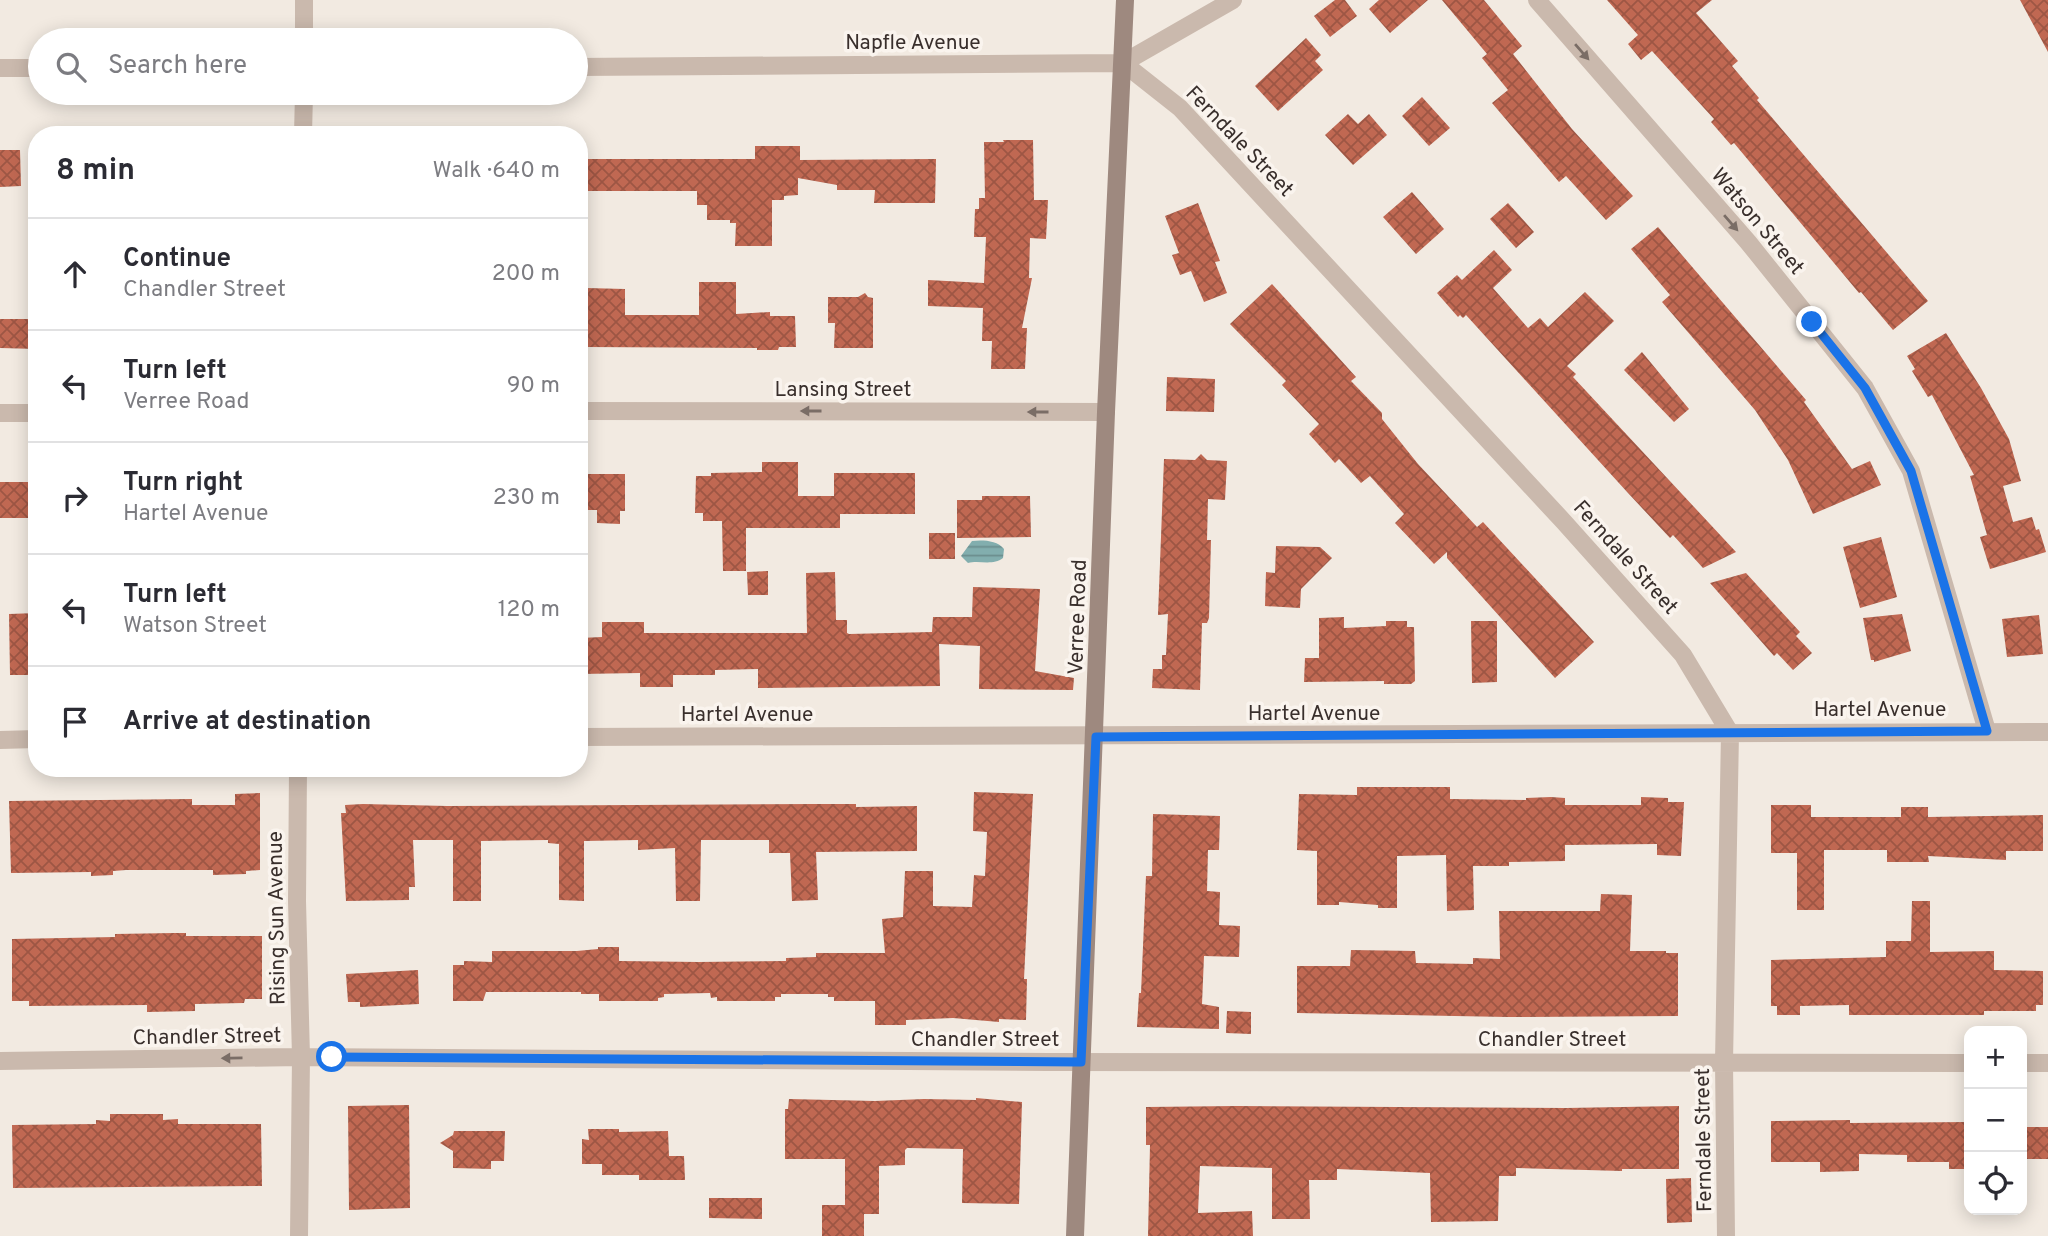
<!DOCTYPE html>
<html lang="en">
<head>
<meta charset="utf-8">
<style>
	body { margin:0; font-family:Overpass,sans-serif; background:#f2f2f3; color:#2b2b33 }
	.controls { position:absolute; right:21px; bottom:21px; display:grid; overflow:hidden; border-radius:14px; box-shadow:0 4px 18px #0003 }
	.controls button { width:63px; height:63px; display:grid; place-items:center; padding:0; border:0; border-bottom:2px solid #e1e1e2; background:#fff; color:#2b2b33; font:35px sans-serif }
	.stop { position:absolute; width:21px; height:21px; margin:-16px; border:5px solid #1a73e8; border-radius:50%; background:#fff }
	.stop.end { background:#1a73e8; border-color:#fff; box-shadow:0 2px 7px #0008 }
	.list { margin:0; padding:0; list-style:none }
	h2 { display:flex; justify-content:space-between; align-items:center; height:91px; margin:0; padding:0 28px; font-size:30px }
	h2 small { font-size:23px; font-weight:400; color:#7c7c81 }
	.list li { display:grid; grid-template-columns:46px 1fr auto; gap:21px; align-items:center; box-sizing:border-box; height:112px; padding:0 28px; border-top:2px solid #e1e1e2 }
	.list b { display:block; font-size:26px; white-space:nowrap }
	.list p { margin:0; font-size:23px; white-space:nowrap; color:#7c7c81 }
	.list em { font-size:23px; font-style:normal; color:#7c7c81 }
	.icon { flex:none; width:38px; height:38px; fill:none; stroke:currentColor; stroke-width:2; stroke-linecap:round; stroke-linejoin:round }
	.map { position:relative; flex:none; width:2048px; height:1236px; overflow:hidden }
	.search { position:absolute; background:#fff; box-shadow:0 4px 18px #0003; left:28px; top:28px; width:560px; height:77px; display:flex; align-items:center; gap:18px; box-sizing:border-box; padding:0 24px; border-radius:38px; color:#7c7c81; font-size:26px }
	.panel { position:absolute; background:#fff; box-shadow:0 4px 18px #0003; left:28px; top:126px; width:560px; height:651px; border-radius:28px }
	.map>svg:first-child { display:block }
</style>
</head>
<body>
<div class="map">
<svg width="2048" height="1236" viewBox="0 0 2048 1236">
	<defs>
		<pattern id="water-rules" width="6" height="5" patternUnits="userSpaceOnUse" patternTransform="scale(1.75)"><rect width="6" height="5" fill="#82aeae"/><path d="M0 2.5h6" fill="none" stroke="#6b8e8e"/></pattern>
		<pattern id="building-cross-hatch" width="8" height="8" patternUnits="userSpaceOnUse" patternTransform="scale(1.75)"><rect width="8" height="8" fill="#c06852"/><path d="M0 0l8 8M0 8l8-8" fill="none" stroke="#9d5644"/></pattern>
	</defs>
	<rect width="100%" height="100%" fill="#f2eae1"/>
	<path fill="url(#water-rules)" d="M972 541C982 540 997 540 1004 549L1003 558C993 566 979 560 968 563L961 556Z"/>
	<path fill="url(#building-cross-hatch)" d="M1335 0H1345L1357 16 1330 37 1314 16Z
		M1379 0H1428L1390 33 1369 9Z
		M1442 0H1484L1522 46 1513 54 1572 129 1633 196 1606 220 1566 176 1559 182 1492 103 1508 90 1482 58 1487 54Z
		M1607 0H1712L1696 13 1738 61 1732 66 1759 98 1757 100 1928 301 1893 330 1861 292 1859 293 1734 143 1731 145 1711 122 1714 119 1652 51 1641 60 1628 44 1638 35Z
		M2020 0H2048V52Z
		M1306 38 1321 55 1315 61 1323 70 1278 111 1255 86Z
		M1422 97 1450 128 1429 146 1402 116Z
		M1348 114 1358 124 1369 114 1387 135 1353 165 1325 135Z
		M1003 140H1033L1034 200H1048L1046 239 1030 238 1029 278H1032L1022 328H1027L1025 369H991L992 341H982L983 308 928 306V280L984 283 986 237H974L975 209H979V198H985L984 142H1004Z
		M755 146H800V160L936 159 935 203H874L875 190H837V185L798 178V195L784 196V200H772V246H735L736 223H730V220H707V205H697V191H580L579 159H755Z
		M0 150H20L21 186 0 187Z
		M1412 192 1444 229 1416 254 1383 217Z
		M1198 203 1220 261 1215 262 1227 293 1204 302 1191 271 1180 275 1172 255 1179 253 1165 216Z
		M1508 203 1534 232 1516 248 1490 219Z
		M1658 227 1806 400 1804 402 1852 469 1870 461 1881 485 1813 514 1788 460 1755 410 1662 302 1670 295 1631 249Z
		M1494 250 1512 270 1493 288 1528 328 1540 318 1548 327 1585 292 1614 321 1567 366 1576 374 1573 377 1736 552 1703 568 1673 535 1670 538 1628 493 1466 315 1463 318 1460 315 1458 317 1437 293 1457 275 1462 280Z
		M699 282H736V314L770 312V316H795L796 347H779L778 350H757V348L585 347 586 288 625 289V315H699Z
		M1272 284 1356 377 1351 381 1382 413V419L1418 464 1477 527 1483 522 1594 642 1555 678 1447 558V552L1434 564 1395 523 1404 514 1370 476 1361 483 1339 459 1335 463 1309 434 1319 424 1282 385 1286 381 1230 324Z
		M865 293 868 297 873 298V348H834L835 323H828V297H858Z
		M0 319H37V349L0 348Z
		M1946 333 1981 388 2009 439 2021 481 2003 486 2013 522 2032 517 2036 530 2039 529 2046 552 1990 569 1980 537 1987 535 1970 476 1974 475 1932 395 1928 397 1912 371 1915 369 1907 356Z
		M1642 352 1689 409 1674 422 1624 370Z
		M1167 377 1215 379 1214 412 1166 411Z
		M1201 454 1207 460 1227 461 1225 500 1208 499 1207 540H1211L1209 618 1207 623H1202L1200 690 1152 688 1153 669H1162V655H1166L1168 614 1158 615 1164 459 1195 460Z
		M762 462H798V496H834V473H915V514H840V528H746V571H723L722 521H703V513H695L696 476H711V473L762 472Z
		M582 474H625V511H620V524L597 523V510H582Z
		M0 482H37V518H0Z
		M982 496H1030L1031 537 957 538V500H982Z
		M929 533H955V559H929Z
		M1881 537 1897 597 1860 608 1843 547Z
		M1276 546 1320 547 1332 558 1301 589 1300 608 1265 606 1266 572 1275 573Z
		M768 571V595H748L747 572Z
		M835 572 836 620H847V633L849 634 932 632 933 617H972L973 587 1040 589 1035 671 1074 678 1073 690 979 689 980 646 939 644 940 686 758 688V669L715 670V675H673V687H640V673L580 674V638L602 637V622H644V633H807L806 573Z
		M1746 573 1800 632 1796 636 1812 653 1793 670 1777 653 1774 656 1710 583Z
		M37 613V675H10L9 614Z
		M1902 614 1911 651 1874 662V660H1871L1863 618Z
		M2039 615 2043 654 2007 657 2002 619Z
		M1344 617V628L1386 626V621H1407V627H1414L1415 681 1411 684H1384V681L1304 682 1305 658H1319V618Z
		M1471 621H1497V682L1472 683Z
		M1357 787H1450V799L1526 800V798L1551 797 1565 798V805H1641V797L1668 798V802H1684L1681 856 1657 855V844L1565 845V861L1509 862V866H1473L1474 910 1447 911 1446 855 1397 856V908H1378V905L1339 902V905H1317V851L1297 850 1299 794 1357 795Z
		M974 792 1033 794 1024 979H1027L1026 1020 999 1019V1022L953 1018 906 1020V1025H875V1001H834V997H828V994H781V997H775V1001H717V997L711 998 710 993 664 994V997L658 998V1001H599V994H581V992H486L483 1001H453V965H464V961L492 962V951H577L598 949V947H619V961L698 962 786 961V958L816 957V953H885L882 919 903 917 905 871H933V906L972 907 974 875 985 876 987 832 973 831Z
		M260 793V870L246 871V874L213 875V870H126L113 871V875L91 876V872L11 873 9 801 192 799V805H235V794Z
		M363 804 447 806 815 804H856V807L917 806V851L816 852 818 900 792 901 790 853H769V840H701L700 901H676L675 848 638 850V840L584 841V901L559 900V844L548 843V840L481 841V901H453V840H413L415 887H409V900L346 901 341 813H346L345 805Z
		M1771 805H1811V817H1901V807H1928V817L2043 815V851H2006V860L1928 856 1929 862H1887V850H1824V910H1797V853H1771Z
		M1153 814 1220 816 1219 850H1208L1207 891 1220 892 1219 925 1240 926 1239 957 1204 956 1202 1004 1219 1007V1029L1137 1027 1139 993H1141L1146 876H1152Z
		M1601 894 1632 895 1630 951H1666V953H1678V1016L1507 1017 1297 1013V966H1350L1351 950 1415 951 1416 963 1473 964V958L1500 959 1499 911H1600Z
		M1912 901H1930V952L1994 951V970L2043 971V1005H2036V1011H1984V1015H1849V1005L1800 1006V1015H1777V1006H1771V960L1886 957V941H1911Z
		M174 933H186V936H262V999H245L244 1003 195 1004V1011L147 1012V1005L29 1006V1001H12V939L115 937V934Z
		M418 970 419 1004 360 1007V1002H348L346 974Z
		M1227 1011 1251 1012V1034L1226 1033Z
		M976 1098 1022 1102 1019 1204 962 1203 963 1149 907 1148 905 1150V1165L879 1166V1214H864V1236H822V1205H845V1159H785V1109H788L789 1099 875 1101 924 1099 976 1100Z
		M409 1105 410 1208 349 1210 348 1106Z
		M1237 1106 1566 1108 1679 1106V1169H1622V1171L1516 1168V1176H1499L1498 1221 1431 1222 1430 1173 1337 1169V1180H1309L1310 1219H1272V1168L1200 1166 1198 1213 1252 1211 1253 1236H1148L1150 1145H1146V1107Z
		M110 1114H163V1120L178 1119V1124H261L262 1186 13 1188 12 1125 96 1124V1120L110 1121Z
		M1850 1120V1123L1969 1122V1169H1949V1162H1907V1155L1859 1154V1171L1820 1172V1162H1771V1121Z
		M2022 1127H2048V1159H2022Z
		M588 1129H619V1132L668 1131 669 1156H684L685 1180H639V1175H602V1164H582V1139L589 1140Z
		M454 1131H505L504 1161H491V1169L453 1168V1151L440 1143 453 1135Z
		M1691 1178 1692 1222 1667 1223 1666 1179Z
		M709 1198H762V1219L709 1218Z"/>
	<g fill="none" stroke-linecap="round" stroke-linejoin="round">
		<path stroke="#cab9ad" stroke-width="18" d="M1537 0 1748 242 1865 388 1911 471 1987 731
			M304 40V0
			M1123 63 1180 108 1564 522 1683 655 1730 733 1724 1062 1726 1236
			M576 67 1123 63 1233 0
			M0 68H40
			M303 135 304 93
			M579 411 1106 412
			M0 413H37
			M579 737 2048 732
			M0 740 37 739
			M298 768 297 901 301 1057 299 1236
			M0 1061 301 1057 1048 1062 1969 1063
			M2022 1063H2048"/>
		<path stroke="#9e897f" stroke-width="18" d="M1075 1236 1106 412 1125 0"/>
	</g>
	<defs><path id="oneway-solid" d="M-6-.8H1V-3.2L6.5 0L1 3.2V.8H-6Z" transform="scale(1.75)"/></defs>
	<g fill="#7a6d66">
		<use href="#oneway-solid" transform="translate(1582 52) rotate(49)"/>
		<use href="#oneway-solid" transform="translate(1731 223) rotate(49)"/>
		<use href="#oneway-solid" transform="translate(811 411) rotate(-180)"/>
		<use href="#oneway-solid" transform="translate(1038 412) rotate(-180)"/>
		<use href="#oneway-solid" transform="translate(232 1058) rotate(179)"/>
	</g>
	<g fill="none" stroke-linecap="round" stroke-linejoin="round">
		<path stroke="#1a73e8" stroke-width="9" d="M332 1057 1081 1062 1096 737 1987 731 1911 471 1865 388 1812 322"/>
	</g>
	<g text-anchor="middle" stroke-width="7" stroke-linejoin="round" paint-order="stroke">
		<g font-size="21" fill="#392f2c" stroke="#faf4ee">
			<text x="913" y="49">Napfle Avenue</text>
			<text transform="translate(1240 141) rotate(46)" y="7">Ferndale Street</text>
			<text transform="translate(1758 221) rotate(50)" y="7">Watson Street</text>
			<text x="843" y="396">Lansing Street</text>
			<text transform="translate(1626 557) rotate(48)" y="7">Ferndale Street</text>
			<text transform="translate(1077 617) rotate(-88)" y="7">Verree Road</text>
			<text x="1880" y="716">Hartel Avenue</text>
			<text x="1314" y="720">Hartel Avenue</text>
			<text x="747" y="721">Hartel Avenue</text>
			<text transform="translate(276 918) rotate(-91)" y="7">Rising Sun Avenue</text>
			<text transform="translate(207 1036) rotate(-1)" y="7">Chandler Street</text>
			<text x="985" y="1046">Chandler Street</text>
			<text x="1552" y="1046">Chandler Street</text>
			<text transform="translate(1703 1140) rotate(-91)" y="7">Ferndale Street</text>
		</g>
	</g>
</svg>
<div class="controls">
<button>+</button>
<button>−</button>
<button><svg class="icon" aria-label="locate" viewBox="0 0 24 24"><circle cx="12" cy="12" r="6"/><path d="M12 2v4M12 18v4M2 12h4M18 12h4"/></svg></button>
</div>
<div class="stop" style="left:332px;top:1057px"></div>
<div class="stop end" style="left:1812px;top:322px"></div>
<div class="search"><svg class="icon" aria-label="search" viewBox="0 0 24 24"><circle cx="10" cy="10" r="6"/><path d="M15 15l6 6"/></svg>Search here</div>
<section class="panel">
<h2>8 min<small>Walk · 640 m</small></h2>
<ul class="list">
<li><svg class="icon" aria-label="ahead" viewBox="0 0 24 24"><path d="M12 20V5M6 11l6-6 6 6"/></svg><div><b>Continue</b><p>Chandler Street</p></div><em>200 m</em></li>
<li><svg class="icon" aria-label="left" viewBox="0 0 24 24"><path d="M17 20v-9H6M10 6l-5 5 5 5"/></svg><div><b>Turn left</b><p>Verree Road</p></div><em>90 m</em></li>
<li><svg class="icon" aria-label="right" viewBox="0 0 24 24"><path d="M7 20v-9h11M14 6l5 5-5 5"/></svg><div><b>Turn right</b><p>Hartel Avenue</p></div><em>230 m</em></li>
<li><svg class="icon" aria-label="left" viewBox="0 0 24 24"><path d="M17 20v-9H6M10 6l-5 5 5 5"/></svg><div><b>Turn left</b><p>Watson Street</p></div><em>120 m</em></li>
<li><svg class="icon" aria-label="arrive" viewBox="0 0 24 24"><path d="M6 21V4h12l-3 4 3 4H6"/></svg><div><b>Arrive at destination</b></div></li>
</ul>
</section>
</div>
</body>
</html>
